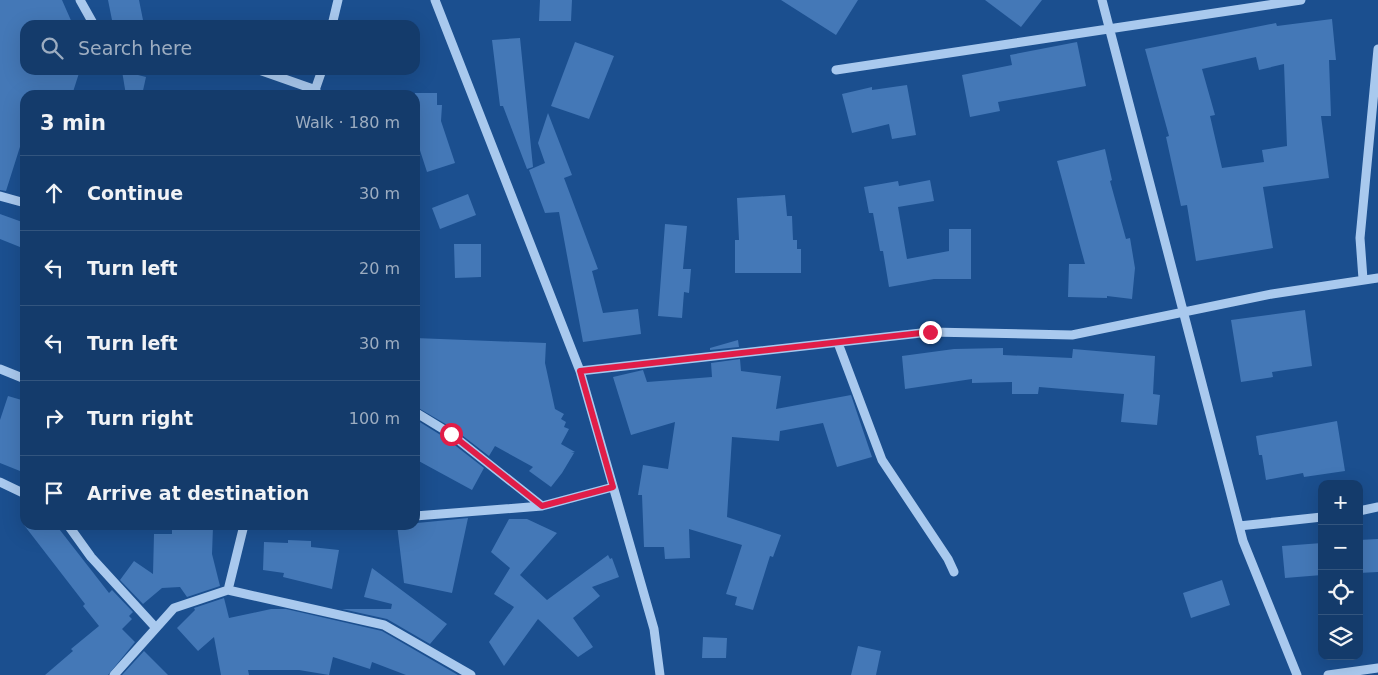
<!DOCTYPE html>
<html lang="en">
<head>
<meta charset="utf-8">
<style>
	body { margin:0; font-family:"DejaVu Sans",sans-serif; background:#214673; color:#f1f3f6 }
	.controls { position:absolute; right:15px; bottom:15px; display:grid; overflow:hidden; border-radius:10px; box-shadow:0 5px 20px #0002 }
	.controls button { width:45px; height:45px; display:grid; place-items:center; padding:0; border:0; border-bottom:1px solid #33557e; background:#143b6b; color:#f1f3f6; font:25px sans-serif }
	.stop { position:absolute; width:15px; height:15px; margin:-11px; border:4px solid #e11d48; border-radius:50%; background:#fff }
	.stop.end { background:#e11d48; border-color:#fff; box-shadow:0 1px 5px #0008 }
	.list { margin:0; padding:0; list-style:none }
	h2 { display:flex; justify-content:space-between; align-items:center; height:65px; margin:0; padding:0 20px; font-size:21px }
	h2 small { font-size:16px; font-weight:400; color:#9dadc1 }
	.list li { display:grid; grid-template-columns:32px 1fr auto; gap:15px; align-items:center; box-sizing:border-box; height:75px; padding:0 20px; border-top:1px solid #33557e }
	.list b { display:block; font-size:19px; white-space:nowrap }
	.list em { font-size:16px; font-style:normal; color:#9dadc1 }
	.icon { flex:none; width:28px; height:28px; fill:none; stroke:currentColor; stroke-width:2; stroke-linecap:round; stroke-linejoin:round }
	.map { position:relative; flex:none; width:1378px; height:675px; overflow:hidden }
	.search { position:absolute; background:#143b6b; box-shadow:0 5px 20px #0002; left:20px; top:20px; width:400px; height:55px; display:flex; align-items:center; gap:12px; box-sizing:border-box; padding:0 18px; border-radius:15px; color:#9dadc1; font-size:19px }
	.panel { position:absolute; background:#143b6b; box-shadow:0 5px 20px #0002; left:20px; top:90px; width:400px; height:440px; border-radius:15px }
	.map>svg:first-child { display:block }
</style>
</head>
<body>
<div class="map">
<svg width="1378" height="675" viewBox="0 0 1378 675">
	<rect width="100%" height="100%" fill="#1b4f8f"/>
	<path fill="#4478b7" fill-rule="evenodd" d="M0 0H62L73 25H25V70H80L72 95H25V131L6 191 0 190Z
		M108 0H139L144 25H113Z
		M540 0H572L571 21H539Z
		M781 0H858L836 35Z
		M985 0H1042L1021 27Z
		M1332 19 1336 60H1329L1331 116H1321L1329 178 1263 187 1273 248 1196 261 1187 205 1181 206 1166 137 1169 136 1145 49 1276 23 1277 26ZM1256 57 1259 70 1284 64 1287 146 1262 150 1264 162 1222 168 1210 116 1215 115 1202 69Z
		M520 38 533 167 527 169 503 106H500L492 40Z
		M575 42 614 56 589 119 551 106Z
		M1077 42 1086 86 998 102 1000 111 970 117 962 75 1012 65 1010 55Z
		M122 71 146 77 142 95H126Z
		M907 85 916 135 892 139 889 124 852 133 842 94 872 87V90Z
		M415 93H437V105H442L441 121 455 163 427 172 415 135Z
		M548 113 572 175 564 178 598 269 592 271 603 313 638 309 641 334 583 342 559 212 545 213 529 170 545 163 538 143Z
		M1105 149 1112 180 1110 181 1126 239 1130 238 1135 268 1132 299 1107 296V298L1068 297 1069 264H1085L1057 161Z
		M930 180 934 201 898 207 907 259 949 251V229H971V279H934L889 287 883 251H880L873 213H869L864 187 898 181 899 186Z
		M468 194 476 215 440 229 432 208Z
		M785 195 787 216H792L793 240H797V249H801V273H735V240H739L737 198Z
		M0 214 25 223V249L0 239Z
		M665 224 687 226 683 269H691L689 293 684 292 682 318 658 316Z
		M454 244H481V277L455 278Z
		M1305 310 1312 366 1272 372 1273 377 1241 382 1231 320Z
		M415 338 546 343 545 363 555 409 564 414 561 419 566 422 564 427 569 429 561 444 575 452 571 453H574L562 473 551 487 529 471 533 467 495 446 489 456 454 429 415 406Z
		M738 340 739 347 710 350V348Z
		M1003 348V355L1072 358 1073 349 1155 356 1153 394 1160 395 1157 425 1121 422 1124 394 1039 387 1038 394H1012V382L972 383V379L905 389 902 356 954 349Z
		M740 359 741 371 781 376 776 409 851 395 872 457 837 467 823 423 780 431 779 441 732 437 727 517 781 535 773 557 770 556 753 610 735 605 737 597 726 594 742 545 689 529 690 558 665 559 664 547H644L642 495H638L643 465 668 469 675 422 631 435 613 377 643 370 647 382 712 377 711 363Z
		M8 396 25 401V473L0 463V420Z
		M415 419 447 439 484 468 472 490 415 459Z
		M1337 421 1345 471 1304 477 1303 473 1266 480 1262 455H1259L1256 436Z
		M468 518 452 593 404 583 397 525Z
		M509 519H527L557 533 520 575 547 600 608 555 610 559 612 558 619 577 592 587 600 596 573 618 593 647 578 657 538 619 504 666 489 642 514 607 494 594 510 568 491 552Z
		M24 525H56L109 593 112 590 133 612 129 616 132 619 122 629 135 642 108 675H45L73 651 71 649 99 626 83 606 85 604Z
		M172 526 213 527 212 554 220 586 187 597 180 587 162 588 143 604 120 580 134 561 153 574 154 534H172Z
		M1378 539V572L1359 573V540Z
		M288 540 311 541V547L339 550 332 589 283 577 284 573 263 570 264 542 288 543Z
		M1322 543V575L1285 578 1282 546Z
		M372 568 447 624 430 644 387 619 342 609H391L392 604 364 597Z
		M1222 580 1230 605 1191 618 1183 593Z
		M224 598 229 618 271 609H286L382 631 458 675H406L372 662 370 669 333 657 329 675 299 670H248L249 675H221L214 637 198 651 177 628 195 610 194 608Z
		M703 637 727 638 726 658H702Z
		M858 646 881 651 876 675H851Z
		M144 651 168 675H122Z"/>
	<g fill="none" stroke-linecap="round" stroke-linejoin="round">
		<path stroke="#a9c9ee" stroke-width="9" d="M80 0 94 25
			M435 0 580 371 654 629 660 675
			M1102 0 1243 541 1297 675
			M332 25 338 0
			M259 70 316 90
			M836 70 1301 0
			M314 93 322 70
			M0 196 25 203
			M1363 279 1360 238 1378 49
			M838 343 882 460 948 559 954 572
			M0 369 25 379
			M580 371 930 332 1072 335 1272 294 1378 278
			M415 412 451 434 542 506
			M0 482 25 494
			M1359 511 1378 507
			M415 516 542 506 613 487
			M68 525 91 557 156 628
			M1239 526 1322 517
			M228 590 244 525
			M114 675 174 608 228 590 384 625 471 675
			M1328 675 1378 668"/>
	</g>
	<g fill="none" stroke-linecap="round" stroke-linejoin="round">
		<path stroke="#e11d48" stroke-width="6" d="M451 434 542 506 613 487 580 371 930 332"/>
	</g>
</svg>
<div class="controls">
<button>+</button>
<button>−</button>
<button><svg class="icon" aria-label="locate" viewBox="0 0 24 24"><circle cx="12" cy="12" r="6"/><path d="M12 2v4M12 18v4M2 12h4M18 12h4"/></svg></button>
<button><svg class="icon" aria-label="layers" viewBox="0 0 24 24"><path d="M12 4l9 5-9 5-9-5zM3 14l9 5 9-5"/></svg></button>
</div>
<div class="stop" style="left:451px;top:434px"></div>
<div class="stop end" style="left:930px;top:332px"></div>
<div class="search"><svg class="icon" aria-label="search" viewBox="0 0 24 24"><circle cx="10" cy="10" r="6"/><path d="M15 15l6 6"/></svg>Search here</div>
<section class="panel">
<h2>3 min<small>Walk · 180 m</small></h2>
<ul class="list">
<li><svg class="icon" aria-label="ahead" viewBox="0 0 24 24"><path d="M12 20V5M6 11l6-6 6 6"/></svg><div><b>Continue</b></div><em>30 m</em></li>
<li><svg class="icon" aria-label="left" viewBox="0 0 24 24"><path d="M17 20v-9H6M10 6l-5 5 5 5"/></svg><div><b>Turn left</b></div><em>20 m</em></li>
<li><svg class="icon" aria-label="left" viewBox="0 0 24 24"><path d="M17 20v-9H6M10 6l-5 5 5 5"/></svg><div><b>Turn left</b></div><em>30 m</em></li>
<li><svg class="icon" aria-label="right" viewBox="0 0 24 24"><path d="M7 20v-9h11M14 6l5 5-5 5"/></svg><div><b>Turn right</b></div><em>100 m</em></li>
<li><svg class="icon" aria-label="arrive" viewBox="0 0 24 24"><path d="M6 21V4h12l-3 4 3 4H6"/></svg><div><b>Arrive at destination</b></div></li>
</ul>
</section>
</div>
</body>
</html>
